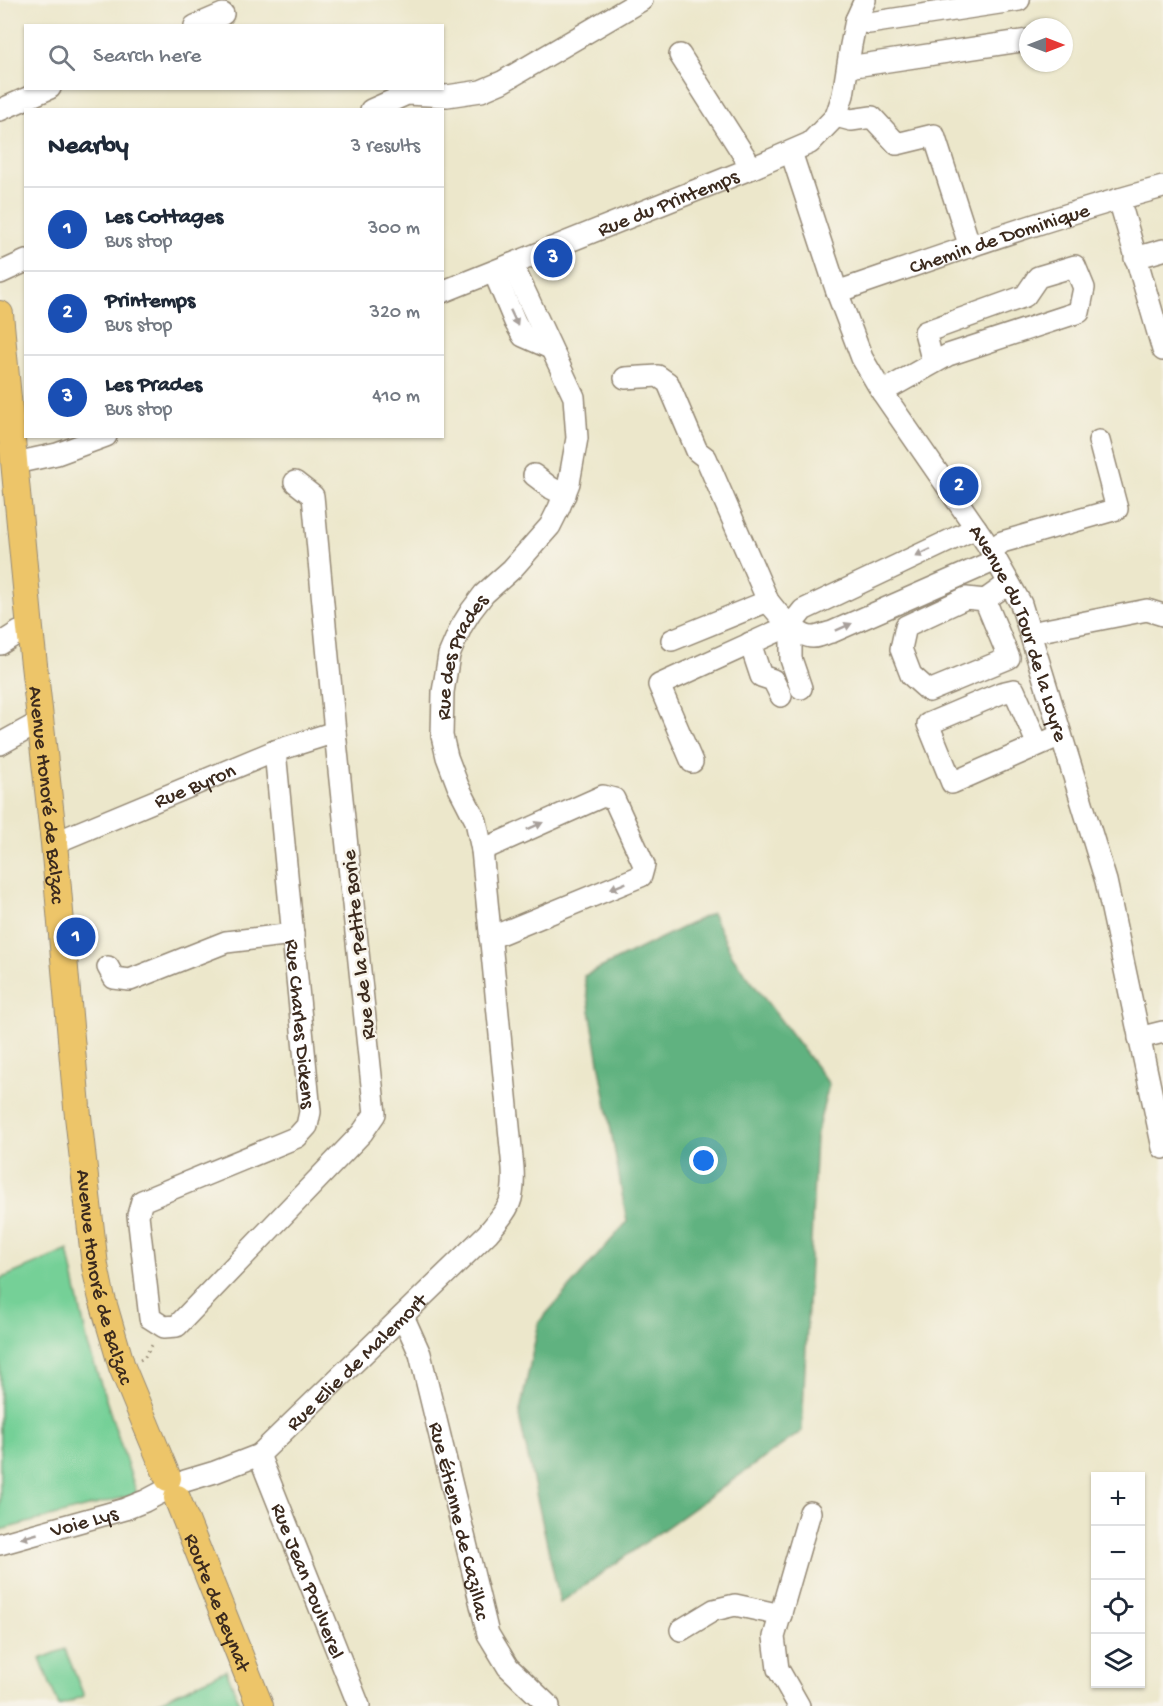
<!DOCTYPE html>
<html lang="en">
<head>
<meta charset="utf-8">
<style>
	body { margin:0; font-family:"Gochi Hand",sans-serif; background:#f6f6f7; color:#1f2937 }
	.controls { position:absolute; right:18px; bottom:18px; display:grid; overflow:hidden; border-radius:0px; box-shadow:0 2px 4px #0004 }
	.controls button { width:54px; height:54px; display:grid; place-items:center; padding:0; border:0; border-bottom:2px solid #e0e1e3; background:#fff; color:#1f2937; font:30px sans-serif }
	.compass { position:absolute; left:1019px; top:18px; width:54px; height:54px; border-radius:50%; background:#fff; box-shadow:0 2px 4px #0004; rotate:90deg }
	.you { position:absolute; left:704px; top:1161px; width:21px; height:21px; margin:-15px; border:4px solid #fff; border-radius:50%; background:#1a73e8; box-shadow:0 0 0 9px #1a73e833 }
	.badge { display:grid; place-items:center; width:39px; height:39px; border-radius:50%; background:#c8321e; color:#fff; font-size:20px; font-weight:700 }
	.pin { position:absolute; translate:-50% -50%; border:3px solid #fff; box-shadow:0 2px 6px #0006 }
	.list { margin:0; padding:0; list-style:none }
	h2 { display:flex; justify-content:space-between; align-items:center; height:78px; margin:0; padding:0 24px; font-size:26px }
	h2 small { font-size:20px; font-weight:400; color:#747a83 }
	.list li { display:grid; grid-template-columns:39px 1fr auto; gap:18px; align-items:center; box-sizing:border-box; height:84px; padding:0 24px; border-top:2px solid #e0e1e3 }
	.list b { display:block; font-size:22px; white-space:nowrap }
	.list p { margin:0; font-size:20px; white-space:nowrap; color:#747a83 }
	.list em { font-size:20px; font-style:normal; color:#747a83 }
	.icon { flex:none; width:33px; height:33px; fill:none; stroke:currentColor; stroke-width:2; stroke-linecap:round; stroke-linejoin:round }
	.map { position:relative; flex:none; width:1163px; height:1706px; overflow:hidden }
	.search { position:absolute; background:#fff; box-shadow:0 2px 4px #0004; left:24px; top:24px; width:420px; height:66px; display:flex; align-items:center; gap:15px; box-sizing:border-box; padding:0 21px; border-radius:0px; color:#747a83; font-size:22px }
	.panel { position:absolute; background:#fff; box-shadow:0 2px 4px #0004; left:24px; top:108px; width:420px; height:330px; border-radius:0px }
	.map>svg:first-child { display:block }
</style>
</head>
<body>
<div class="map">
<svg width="1163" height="1706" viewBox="0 0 1163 1706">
	<rect width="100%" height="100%" fill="#f7f3e8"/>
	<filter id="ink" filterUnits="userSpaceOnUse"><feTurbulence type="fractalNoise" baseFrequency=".0167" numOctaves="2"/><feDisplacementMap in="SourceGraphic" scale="12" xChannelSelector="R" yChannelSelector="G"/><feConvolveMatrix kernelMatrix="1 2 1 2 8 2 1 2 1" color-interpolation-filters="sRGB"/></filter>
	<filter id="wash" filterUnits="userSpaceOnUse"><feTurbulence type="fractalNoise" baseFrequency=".008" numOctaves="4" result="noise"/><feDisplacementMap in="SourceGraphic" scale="24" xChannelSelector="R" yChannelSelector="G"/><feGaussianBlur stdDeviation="1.35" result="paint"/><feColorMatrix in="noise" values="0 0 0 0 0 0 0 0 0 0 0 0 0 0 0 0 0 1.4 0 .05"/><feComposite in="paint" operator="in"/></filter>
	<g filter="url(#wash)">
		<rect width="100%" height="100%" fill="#ece7cb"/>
		<path fill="#75d097" stroke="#587d5a" stroke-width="1.5" d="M68 1250 88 1345 137 1494 0 1530V1279Z
			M65 1649 84 1696 59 1706 40 1659Z
			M226 1670 241 1706H149Z"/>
		<path fill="#60b280" stroke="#4e6e4f" stroke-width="1.5" d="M712 913 733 957 829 1084 816 1136 802 1431 560 1603 519 1416 539 1322 627 1222 584 976Z"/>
	</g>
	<g filter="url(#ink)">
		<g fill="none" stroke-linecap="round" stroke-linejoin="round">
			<defs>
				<g id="minor">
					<path d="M856 20 869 23 1019 0"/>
					<path d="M195 26 223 14"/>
					<path d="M680 55 752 168"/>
					<path d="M848 67 1028 40"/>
					<path d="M0 110 50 88"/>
					<path d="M371 110 407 94 447 96 481 91 502 82 642 0"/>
					<path d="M836 116 851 120 872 117 897 144 934 135 970 247"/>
					<path id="s1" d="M791 152 837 292 862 358 882 392 987 544 1021 604 1106 881 1163 1148"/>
					<path d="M1119 199 1163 350"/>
					<path d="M1135 258 1163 250"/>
					<path d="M494 272 515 322 523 336 550 348"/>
					<path d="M0 273 26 261"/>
					<path id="s2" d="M442 292 752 168 810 143 836 116 843 95 851 45 856 20 865 0"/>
					<path id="s3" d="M837 292C945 255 1053 216 1163 187"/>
					<path d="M625 378 658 376 668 383 697 451 706 458 768 601C776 612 799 638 813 637 819 637 826 633 832 632L996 560"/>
					<path d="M882 392 948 355 1079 312 1084 288 1075 266 1038 277 1025 296 925 332 933 363"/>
					<path d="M15 463 57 454 106 436"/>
					<path d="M534 475 551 488 565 495"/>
					<path d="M991 551 1002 542 1117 509 1099 441"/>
					<path d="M985 600 966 598 906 626 901 649 911 675 929 691 1009 658 985 600 1009 583"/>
					<path d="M791 625V659L801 688"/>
					<path d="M1030 633 1147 610 1163 615"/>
					<path d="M672 640 768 601"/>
					<path d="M750 643 761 676 773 680 781 696"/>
					<path d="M0 644 19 632 30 629"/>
					<path d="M0 744 40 722"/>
					<path d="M1038 745 1014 690 1001 693 928 724 952 783 1061 735"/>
					<path id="s4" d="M275 751 310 1112 307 1126 297 1137 142 1201 138 1215 150 1318 164 1327 177 1326 362 1133 375 1114 335 732 313 496 295 482"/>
					<path d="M692 762 659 685 791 625 803 610 976 528"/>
					<path id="s5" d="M54 843 275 751 335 732"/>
					<path d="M482 850 603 796 614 799 644 865 641 876 490 938"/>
					<path d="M108 967 114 978 130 980 226 942 293 934"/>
					<path d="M1139 1038 1163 1032"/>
					<path id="s6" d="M403 1316 420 1354 488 1634 508 1667 549 1706"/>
					<path id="s7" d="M259 1455 359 1706"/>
					<path id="s8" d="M185 1481 215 1472 259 1455 488 1233C509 1208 515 1202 513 1168L482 850 476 821 458 786 447 757 442 736 443 692 449 655 461 627 471 611 484 594 512 569 550 526 559 508 569 483 577 438 574 397 512 264"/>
					<path id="s9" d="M0 1544 125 1509 145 1501 164 1491"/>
					<path d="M681 1630 714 1610 735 1605 781 1615"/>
					<path d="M799 1706 778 1669 774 1637 810 1512"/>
				</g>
				<g id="major">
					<path id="s10" d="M0 314 30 629 54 843 77 1107 95 1266 101 1295 122 1367 168 1478"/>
					<path id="s11" d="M177 1498 260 1706"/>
				</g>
			</defs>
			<use href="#minor" stroke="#948874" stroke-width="24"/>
			<use href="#major" stroke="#948874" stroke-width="28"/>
			<path stroke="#948874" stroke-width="3" stroke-dasharray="1.5 4.5" stroke-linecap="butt" d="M140 1360 144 1358 154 1342"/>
			<use href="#minor" stroke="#fff" stroke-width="21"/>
			<use href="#major" stroke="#edc569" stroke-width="26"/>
		</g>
		<defs><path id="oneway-solid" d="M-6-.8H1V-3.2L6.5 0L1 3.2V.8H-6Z" transform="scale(1.5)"/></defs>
		<g fill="#a79f9a">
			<use href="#oneway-solid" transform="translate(514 318) rotate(65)"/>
			<use href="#oneway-solid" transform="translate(923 553) rotate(154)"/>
			<use href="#oneway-solid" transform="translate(844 627) rotate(-24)"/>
			<use href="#oneway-solid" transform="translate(535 826) rotate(-24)"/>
			<use href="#oneway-solid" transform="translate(618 886) rotate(158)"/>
			<use href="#oneway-solid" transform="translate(29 1536) rotate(164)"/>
		</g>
	</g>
	<g text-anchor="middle" stroke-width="5" stroke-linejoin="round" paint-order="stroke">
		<g font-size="21" fill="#3b2a1e" stroke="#f7f3e8">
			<text dy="7" stroke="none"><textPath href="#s2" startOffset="243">Rue du Printemps</textPath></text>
			<text dy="7" stroke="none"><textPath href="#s3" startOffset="171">Chemin de Dominique</textPath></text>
			<text dy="7" stroke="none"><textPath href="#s1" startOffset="537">Avenue du Tour de la Loyre</textPath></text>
			<text dy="7" stroke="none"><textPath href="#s8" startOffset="994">Rue des Prades</textPath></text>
			<text dy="7" stroke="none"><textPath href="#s5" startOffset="152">Rue Byron</textPath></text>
			<text dy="7" stroke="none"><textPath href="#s10" startOffset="483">Avenue Honoré de Balzac</textPath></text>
			<text transform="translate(357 945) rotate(-96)" y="7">Rue de la Petite Borie</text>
			<text dy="7" stroke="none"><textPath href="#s4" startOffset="274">Rue Charles Dickens</textPath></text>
			<text dy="7" stroke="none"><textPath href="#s10" startOffset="969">Avenue Honoré de Balzac</textPath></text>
			<text dy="7" stroke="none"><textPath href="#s8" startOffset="213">Rue Elie de Malemort</textPath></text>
			<text dy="7" stroke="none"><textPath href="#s9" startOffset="87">Voie Lys</textPath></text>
			<text dy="7" stroke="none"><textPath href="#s6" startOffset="213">Rue Étienne de Cazillac</textPath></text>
			<text dy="7" stroke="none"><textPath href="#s7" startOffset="135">Rue Jean Poulverel</textPath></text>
			<text dy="7" stroke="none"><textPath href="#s11" startOffset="112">Route de Beynat</textPath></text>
		</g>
	</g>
</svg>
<div class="controls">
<button>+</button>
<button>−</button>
<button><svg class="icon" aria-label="locate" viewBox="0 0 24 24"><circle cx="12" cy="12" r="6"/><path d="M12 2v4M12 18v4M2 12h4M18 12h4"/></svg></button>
<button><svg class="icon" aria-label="layers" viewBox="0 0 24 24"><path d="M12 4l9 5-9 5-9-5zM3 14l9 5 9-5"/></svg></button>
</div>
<svg class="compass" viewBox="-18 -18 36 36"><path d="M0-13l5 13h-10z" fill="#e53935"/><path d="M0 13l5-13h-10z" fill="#747a83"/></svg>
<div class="you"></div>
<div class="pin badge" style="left:76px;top:937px;background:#1a4fb4">1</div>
<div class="pin badge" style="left:959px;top:486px;background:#1a4fb4">2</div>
<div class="pin badge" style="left:553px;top:258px;background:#1a4fb4">3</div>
<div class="search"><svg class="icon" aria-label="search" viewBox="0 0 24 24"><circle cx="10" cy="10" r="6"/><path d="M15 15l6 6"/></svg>Search here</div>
<section class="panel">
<h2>Nearby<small>3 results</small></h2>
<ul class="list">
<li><span class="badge" style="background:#1a4fb4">1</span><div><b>Les Cottages</b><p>Bus stop</p></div><em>300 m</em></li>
<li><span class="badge" style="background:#1a4fb4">2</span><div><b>Printemps</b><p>Bus stop</p></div><em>320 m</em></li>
<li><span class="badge" style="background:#1a4fb4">3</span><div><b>Les Prades</b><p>Bus stop</p></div><em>410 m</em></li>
</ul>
</section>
</div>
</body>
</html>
